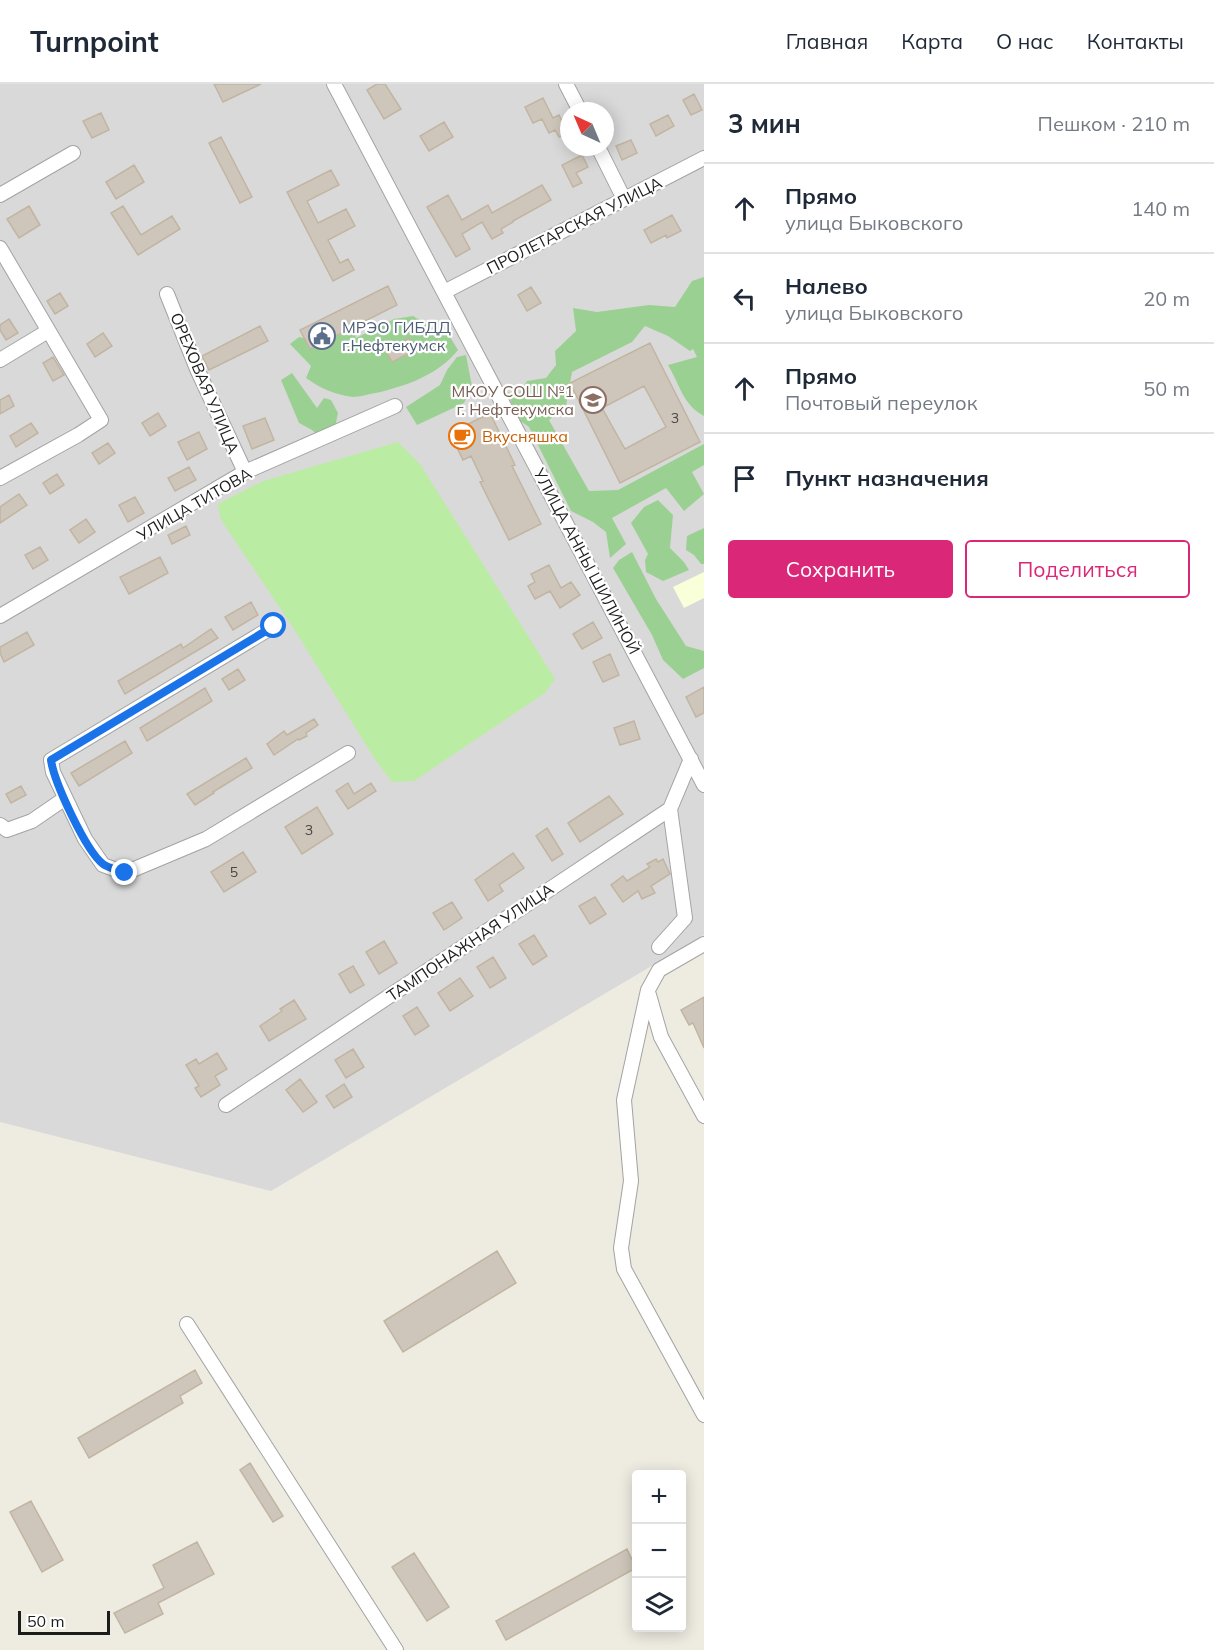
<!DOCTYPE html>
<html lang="ru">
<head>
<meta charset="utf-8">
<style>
	body { margin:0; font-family:Mulish,sans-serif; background:#f6f6f7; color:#1f2937 }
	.controls { position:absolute; right:18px; bottom:18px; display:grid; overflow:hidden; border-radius:6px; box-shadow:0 3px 15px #0003 }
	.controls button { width:54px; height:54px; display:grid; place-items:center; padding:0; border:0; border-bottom:2px solid #e0e1e3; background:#fff; color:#1f2937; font:30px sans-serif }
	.compass { position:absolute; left:560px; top:18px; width:54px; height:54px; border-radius:50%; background:#fff; box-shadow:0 3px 15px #0003; rotate:316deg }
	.scale { position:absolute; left:18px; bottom:15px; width:92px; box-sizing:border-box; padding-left:6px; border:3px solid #1c1c1c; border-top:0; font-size:16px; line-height:21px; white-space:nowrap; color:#1c1c1c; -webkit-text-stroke:4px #fff; paint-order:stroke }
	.stop { position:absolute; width:18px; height:18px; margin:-14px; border:4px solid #1a73e8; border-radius:50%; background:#fff }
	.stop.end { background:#1a73e8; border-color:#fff; box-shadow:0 2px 6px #0008 }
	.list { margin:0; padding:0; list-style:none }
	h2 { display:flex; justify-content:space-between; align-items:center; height:78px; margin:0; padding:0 24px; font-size:26px }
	h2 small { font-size:20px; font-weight:400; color:#747a83 }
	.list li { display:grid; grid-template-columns:39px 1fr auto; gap:18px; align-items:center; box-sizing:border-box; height:90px; padding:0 24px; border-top:2px solid #e0e1e3 }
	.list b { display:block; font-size:22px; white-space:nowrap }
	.list p { margin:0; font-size:20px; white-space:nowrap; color:#747a83 }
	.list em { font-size:20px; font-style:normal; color:#747a83 }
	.actions { display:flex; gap:12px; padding:18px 24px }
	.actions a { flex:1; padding:14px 0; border:2px solid #db2777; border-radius:6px; text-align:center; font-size:21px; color:#db2777 }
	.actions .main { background:#db2777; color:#fff }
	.icon { flex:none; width:33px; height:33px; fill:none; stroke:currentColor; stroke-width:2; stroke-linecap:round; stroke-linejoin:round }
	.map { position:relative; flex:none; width:704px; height:1566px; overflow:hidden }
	header { display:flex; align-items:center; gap:36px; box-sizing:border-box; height:84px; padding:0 30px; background:#fff; border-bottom:2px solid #e0e1e3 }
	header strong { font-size:28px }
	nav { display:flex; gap:33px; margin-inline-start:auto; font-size:21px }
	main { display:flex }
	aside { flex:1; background:#fff }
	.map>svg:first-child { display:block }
</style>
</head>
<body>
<header>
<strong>Turnpoint</strong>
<nav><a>Главная</a><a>Карта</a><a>О нас</a><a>Контакты</a></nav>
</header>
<main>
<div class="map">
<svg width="704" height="1566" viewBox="0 0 704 1566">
	<rect width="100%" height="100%" fill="#eeece1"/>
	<path fill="#dad9d9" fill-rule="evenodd" d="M0 0H704V851L271 1107 0 1038ZM569 27H605V63H569Z"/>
	<path fill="#f9ffd9" d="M704 488V514L684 524 673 503Z"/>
	<path fill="#bbeca3" d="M398 358 420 380 555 595 545 609 414 697 392 698 374 674 294 545 221 436 218 420 263 397Z"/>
	<path fill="#9bd093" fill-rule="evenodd" d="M704 193V332C683 321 680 301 668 281L697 273 693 265 690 267 668 252 645 242 632 258 572 288 566 322 549 336 589 407 618 406 704 360V381L692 388 704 410 684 427 666 404 612 434 626 460 610 474 606 448 593 438 571 427 529 343 519 336 507 308 518 311 527 297 546 294 556 281 555 267 576 247 573 224 597 228 649 221 675 223 692 197Z
		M413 232 450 253 458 266C438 291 406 302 376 309 368 310 360 313 353 313 335 311 320 304 306 294L311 282 290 260 299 253 327 260 339 245 354 248 356 254 394 235ZM409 255 415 266 392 278 386 267Z
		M466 271 472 302 464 319 417 341 406 323 440 301 447 286 457 273Z
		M292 289 317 324 324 314 331 316 338 329 333 353 323 356 312 346 299 339 281 296Z
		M658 416 673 431 670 464 684 478 689 486 663 497 646 488 645 476 648 470 631 439 644 423Z
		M704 444V480H701L694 471 686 466 687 452Z
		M632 468 656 515 686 562 704 567V584L683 595 663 576 652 551 613 484 619 476Z"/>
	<path fill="#cec6ba" stroke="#c1b5a2" stroke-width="1.5" fill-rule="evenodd" d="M214 0H261L223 18Z
		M377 0H385L401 25 384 35 367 6Z
		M694 10 702 26 691 31 683 16Z
		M543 14 553 34 559 31 568 49 559 53 555 46 549 49 542 35 533 39 525 23Z
		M101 29 109 46 92 54 83 37Z
		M668 31 674 42 656 52 650 40Z
		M444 38 453 53 429 67 420 52Z
		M221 53 252 113 240 119 209 59Z
		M631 56 637 69 622 76 616 62Z
		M582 71 588 83 576 89 582 99 573 103 562 81Z
		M134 81 144 98 116 115 106 98Z
		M331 86 339 101 307 117 318 139 346 125 355 142 328 156 340 179 348 175 354 186 333 197 287 108Z
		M542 101 551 116 513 137V138L501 145 503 149 492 155 482 138 462 150 470 165 456 173 427 123 448 111 462 136 488 121 492 129Z
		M29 122 40 141 19 154 7 135Z
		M123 122 141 151 172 132 180 145 138 171 111 129Z
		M672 131 681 147 667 154 666 151 651 159 644 146Z
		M388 202 397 221 310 265 300 246Z
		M531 203 541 219 527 227 518 211Z
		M60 209 68 222 55 230 47 217Z
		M9 235 18 249 6 256 0 246V241Z
		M260 242 268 257 209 286 202 272Z
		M103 249 112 262 95 273 87 260Z
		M409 254 416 266 392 278 386 267Z
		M650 259 700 358 620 399 570 299ZM644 302 666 343 625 365 602 324Z
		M53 273 64 291 53 297 43 279Z
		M9 311 14 322 0 330V316Z
		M158 329 166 342 150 352 142 339Z
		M490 329 515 381 512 382 541 440 509 456 480 398 483 397 471 372 463 376 450 349Z
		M265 334 274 356 252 365 243 342Z
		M31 339 38 349 16 363 10 352Z
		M199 348 207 365 187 376 178 358Z
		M108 359 115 369 99 380 92 369Z
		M189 383 196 396 175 407 168 394Z
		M57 390 64 401 50 410 43 399Z
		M19 410 27 421 0 439V423Z
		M135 413 144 429 128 438 119 421Z
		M86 435 95 448 79 459 70 446Z
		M186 442 190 451 172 460 168 451Z
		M40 463 48 476 33 485 25 471Z
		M160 473 168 489 129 510 120 493Z
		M549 481 561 504 571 498 580 511 560 524 550 507 535 515 528 502 535 498 531 490Z
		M251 518 258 531 233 546 225 533Z
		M593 538 602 554 582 565 573 550Z
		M211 545 218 554 125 610 118 597 181 560 183 564Z
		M27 548 34 561 4 578 0 569V563Z
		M610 570 619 591 603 598 593 578Z
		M238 585 245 596 229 606 222 595Z
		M704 603V629L696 633 686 613Z
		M205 604 212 617 147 657 140 644Z
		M314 635 318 641 306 649 307 652 299 656 298 655 274 671 267 660 284 647 287 651Z
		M634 637 640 655 620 661 614 644Z
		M125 657 132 669 79 702 71 689Z
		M246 674 252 684 213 708 214 709 195 721 187 710Z
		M348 699 354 710 371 699 376 707 348 725 336 707Z
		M21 702 26 711 11 719 6 710Z
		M609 712 623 730 580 758 568 739Z
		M317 723 333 750 302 770 285 743Z
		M547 744 563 770 552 777 536 752Z
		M243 768 256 788 224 808 211 788Z
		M513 769 524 784 499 801 503 807 488 817 475 796Z
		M656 775 658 778 663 775 670 790 651 802 655 809 642 815 638 807 623 818 611 801 623 792 627 797 650 783 647 780Z
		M595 813 606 830 590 840 579 822Z
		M452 818 462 834 444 846 433 829Z
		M534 851 547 872 533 881 519 860Z
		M384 857 397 879 379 890 366 868Z
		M493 873 506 894 490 904 477 883Z
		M353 882 364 901 350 909 339 890Z
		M460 894 473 912 450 927 438 909Z
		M704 913V964L693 939 689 941 681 926Z
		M294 916 306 935 269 957 260 942 282 927 280 925Z
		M417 923 429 942 415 951 403 932Z
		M353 965 364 983 346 994 335 976Z
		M217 969 227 985 215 992 220 1001 201 1013 195 1004 199 1002 186 981 196 975 199 980Z
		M300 995 317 1018 303 1028 286 1006Z
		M344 1000 352 1013 334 1024 326 1012Z
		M497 1167 516 1199 403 1268 384 1237Z
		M195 1286 202 1299 180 1312 183 1319 89 1374 78 1354Z
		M250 1379 283 1432 273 1438 240 1386Z
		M31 1417 63 1476 42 1488 10 1428Z
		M197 1458 214 1490 158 1519 163 1530 125 1549 114 1529 164 1504 153 1481Z
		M627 1465 636 1484 506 1556 496 1537Z
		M414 1469 449 1523 427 1537 392 1483Z"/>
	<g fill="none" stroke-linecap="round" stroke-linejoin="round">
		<defs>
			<path id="minor" d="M334 0 704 701
				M566 0 580 27
				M598 63 624 115
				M0 111 73 69
				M0 164 101 336 78 351 0 394
				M444 208 704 74
				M167 210 197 285 245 388
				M0 276 48 247
				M0 532 245 388 395 322
				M274 542 51 676 53 688 85 755 103 781 125 789 206 755 348 669
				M0 741 7 746 32 737 64 715
				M704 860 659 886 648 906 624 1016 631 1097 621 1164 624 1185 704 1331
				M659 863 685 834 670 725
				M649 911 661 953 704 1032
				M226 1021 670 725 691 675
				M187 1240 396 1566"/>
		</defs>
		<use href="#minor" stroke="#a3a3a3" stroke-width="16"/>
		<use href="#minor" stroke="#fff" stroke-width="14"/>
	</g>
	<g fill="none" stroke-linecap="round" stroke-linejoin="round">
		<path stroke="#1a73e8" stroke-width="8" d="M125 789C119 786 108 784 103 780 86 767 54 698 51 676L274 542"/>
	</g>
	<defs>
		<symbol id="civic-ring" viewBox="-11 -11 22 22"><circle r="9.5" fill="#fff" stroke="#5c6f8a" stroke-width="1.5"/><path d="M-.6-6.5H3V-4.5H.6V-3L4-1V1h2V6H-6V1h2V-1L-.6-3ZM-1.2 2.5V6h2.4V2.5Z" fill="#5c6f8a"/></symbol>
		<symbol id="school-ring" viewBox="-11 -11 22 22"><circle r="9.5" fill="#fff" stroke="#8d6e63" stroke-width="1.5"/><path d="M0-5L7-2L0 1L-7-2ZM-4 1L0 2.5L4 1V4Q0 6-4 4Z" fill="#8d6e63"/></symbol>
		<symbol id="cafe-ring" viewBox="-11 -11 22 22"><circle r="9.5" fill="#fff" stroke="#e8710a" stroke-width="1.5"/><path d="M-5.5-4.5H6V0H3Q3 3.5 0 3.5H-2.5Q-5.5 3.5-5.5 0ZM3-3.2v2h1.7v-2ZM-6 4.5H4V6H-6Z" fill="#e8710a"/></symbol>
	</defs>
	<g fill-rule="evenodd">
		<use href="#civic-ring" x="307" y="237" width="30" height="30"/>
		<use href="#school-ring" x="578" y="301" width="30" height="30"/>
		<use href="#cafe-ring" x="447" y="337" width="30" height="30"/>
	</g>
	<g text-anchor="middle" stroke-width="4.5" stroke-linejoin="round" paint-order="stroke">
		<g font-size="14" fill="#484644">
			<text x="675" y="339">3</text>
			<text x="309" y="751">3</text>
			<text x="234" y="793">5</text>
		</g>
		<g font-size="16" fill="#1c1c1c" stroke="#fff">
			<text transform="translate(574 141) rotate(-27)" y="6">ПРОЛЕТАРСКАЯ УЛИЦА</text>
			<text transform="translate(205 299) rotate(67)" y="6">ОРЕХОВАЯ УЛИЦА</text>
			<text transform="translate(194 420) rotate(-30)" y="6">УЛИЦА ТИТОВА</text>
			<text transform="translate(587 477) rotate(62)" y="6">УЛИЦА АННЫ ШИЛИНОЙ</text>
			<text transform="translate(470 858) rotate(-34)" y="6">ТАМПОНАЖНАЯ УЛИЦА</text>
		</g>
		<g font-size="16" fill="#4e5e75" stroke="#fff" text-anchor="start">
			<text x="342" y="249">МРЭО ГИБДД<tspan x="342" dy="18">г.Нефтекумск</tspan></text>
		</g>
		<g font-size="16" fill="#785e54" stroke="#fff" text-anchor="end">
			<text x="574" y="313">МКОУ СОШ №1<tspan x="574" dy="18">г. Нефтекумска</tspan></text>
		</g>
		<g font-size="16" fill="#c56008" stroke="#fff" text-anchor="start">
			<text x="482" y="358">Вкусняшка</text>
		</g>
	</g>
</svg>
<div class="controls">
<button>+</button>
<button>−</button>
<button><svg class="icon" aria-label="layers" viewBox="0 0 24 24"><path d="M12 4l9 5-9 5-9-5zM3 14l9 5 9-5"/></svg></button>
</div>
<svg class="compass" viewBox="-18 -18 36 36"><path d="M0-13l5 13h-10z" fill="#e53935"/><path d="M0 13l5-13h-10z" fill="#747a83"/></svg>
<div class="scale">50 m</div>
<div class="stop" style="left:274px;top:542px"></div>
<div class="stop end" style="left:125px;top:789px"></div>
</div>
<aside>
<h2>3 мин<small>Пешком · 210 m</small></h2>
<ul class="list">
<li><svg class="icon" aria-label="ahead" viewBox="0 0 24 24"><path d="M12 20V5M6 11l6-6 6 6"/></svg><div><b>Прямо</b><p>улица Быковского</p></div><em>140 m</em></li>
<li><svg class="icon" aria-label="left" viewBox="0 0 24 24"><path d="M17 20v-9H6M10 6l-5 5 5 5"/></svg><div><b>Налево</b><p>улица Быковского</p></div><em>20 m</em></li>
<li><svg class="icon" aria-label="ahead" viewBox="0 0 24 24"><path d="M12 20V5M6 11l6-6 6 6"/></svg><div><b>Прямо</b><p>Почтовый переулок</p></div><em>50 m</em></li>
<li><svg class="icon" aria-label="arrive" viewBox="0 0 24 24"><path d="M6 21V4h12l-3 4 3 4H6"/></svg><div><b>Пункт назначения</b></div></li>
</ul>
<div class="actions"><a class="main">Сохранить</a><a>Поделиться</a></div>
</aside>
</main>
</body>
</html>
